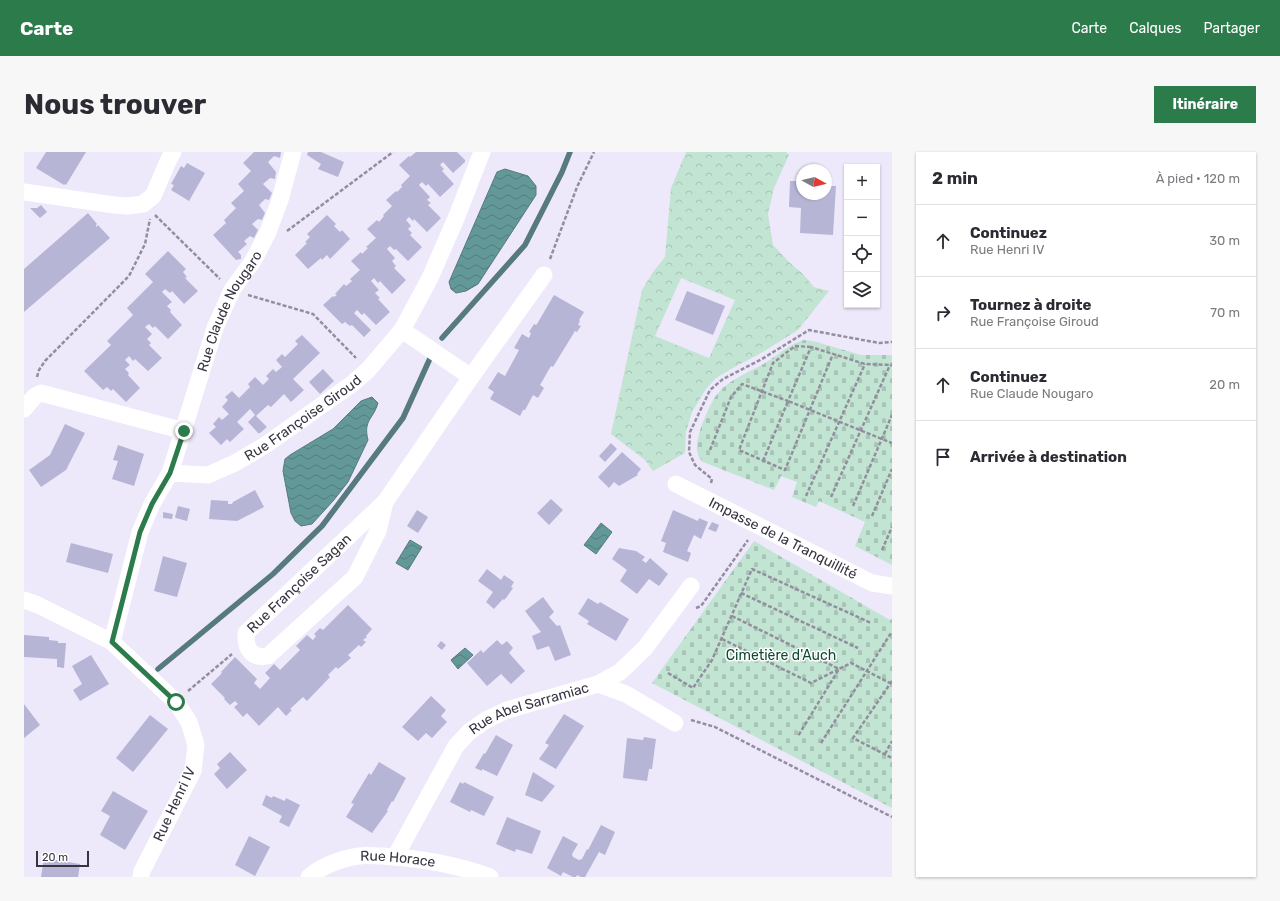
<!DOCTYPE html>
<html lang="fr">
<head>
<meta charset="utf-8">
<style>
	body { margin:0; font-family:Rubik,sans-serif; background:#f7f7f7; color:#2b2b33 }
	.controls { position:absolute; right:12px; top:12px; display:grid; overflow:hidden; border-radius:0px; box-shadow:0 1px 3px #0004 }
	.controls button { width:36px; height:36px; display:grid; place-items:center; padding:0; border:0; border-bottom:1px solid #e1e1e2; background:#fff; color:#2b2b33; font:20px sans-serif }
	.compass { position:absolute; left:772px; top:12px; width:36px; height:36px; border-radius:50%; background:#fff; box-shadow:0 1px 3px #0004; rotate:98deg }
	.scale { position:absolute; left:12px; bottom:10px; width:53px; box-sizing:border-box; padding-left:4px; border:2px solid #393441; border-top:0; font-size:11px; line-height:14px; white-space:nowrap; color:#393441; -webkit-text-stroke:3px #fff; paint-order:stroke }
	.stop { position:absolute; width:12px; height:12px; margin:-9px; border:3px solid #2c7b4b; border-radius:50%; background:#fff }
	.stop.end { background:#2c7b4b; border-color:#fff; box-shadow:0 1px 4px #0008 }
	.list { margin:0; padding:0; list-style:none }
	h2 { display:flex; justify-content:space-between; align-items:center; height:52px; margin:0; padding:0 16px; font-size:17px }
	h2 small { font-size:13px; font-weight:400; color:#7c7c81 }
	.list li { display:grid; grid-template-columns:26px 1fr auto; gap:12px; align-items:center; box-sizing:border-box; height:72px; padding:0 16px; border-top:1px solid #e1e1e2 }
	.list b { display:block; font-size:15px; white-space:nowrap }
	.list p { margin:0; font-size:13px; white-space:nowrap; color:#7c7c81 }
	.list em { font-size:13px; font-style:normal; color:#7c7c81 }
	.icon { flex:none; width:22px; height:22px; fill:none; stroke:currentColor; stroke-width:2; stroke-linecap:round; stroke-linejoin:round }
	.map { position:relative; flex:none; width:868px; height:725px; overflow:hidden; border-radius:0px }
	header { display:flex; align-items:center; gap:24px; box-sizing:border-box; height:56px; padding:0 20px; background:#2c7b4b; color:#fff }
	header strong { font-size:19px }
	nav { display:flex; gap:22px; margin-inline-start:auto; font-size:14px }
	.intro { display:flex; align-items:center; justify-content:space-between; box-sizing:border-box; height:96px; padding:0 24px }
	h1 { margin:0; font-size:28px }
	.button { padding:10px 18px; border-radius:0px; background:#2c7b4b; color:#fff; font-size:14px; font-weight:700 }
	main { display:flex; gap:24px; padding:0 24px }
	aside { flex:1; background:#fff; border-radius:0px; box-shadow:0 1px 3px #0004 }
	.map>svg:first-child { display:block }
</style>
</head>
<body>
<header>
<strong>Carte</strong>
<nav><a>Carte</a><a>Calques</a><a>Partager</a></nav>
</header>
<div class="intro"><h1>Nous trouver</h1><a class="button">Itinéraire</a></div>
<main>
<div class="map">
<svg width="868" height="725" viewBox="0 0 868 725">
	<defs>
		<pattern id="forest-crowns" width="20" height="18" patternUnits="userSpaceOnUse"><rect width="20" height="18" fill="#c2e4d2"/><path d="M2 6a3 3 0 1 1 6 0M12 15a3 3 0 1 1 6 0" fill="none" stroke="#a7c4b6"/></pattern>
		<pattern id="cemetery-stones" width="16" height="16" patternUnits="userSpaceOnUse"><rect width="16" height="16" fill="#c2e4d2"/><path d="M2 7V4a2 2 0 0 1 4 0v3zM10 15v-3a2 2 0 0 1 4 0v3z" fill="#a7c4b6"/></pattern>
		<pattern id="water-waves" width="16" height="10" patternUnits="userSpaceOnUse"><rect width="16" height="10" fill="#639899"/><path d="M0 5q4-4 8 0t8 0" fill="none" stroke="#537d7e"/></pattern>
	</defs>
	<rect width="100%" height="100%" fill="#eee8fb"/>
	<path fill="url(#forest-crowns)" fill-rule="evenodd" d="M662 0H762L765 3 750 36 744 62 749 93 766 111 779 122 790 135 805 139 774 178 737 201 707 217 692 226 682 237 668 260 662 280 661 301 629 319 621 308 587 282 618 138 629 120 641 105 647 36ZM657 126 711 148 685 206 631 184Z"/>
	<path fill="url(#cemetery-stones)" d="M780 188 789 189 837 203H868V413L831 394 841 370 795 349 792 355 768 345 773 330 757 324 750 338 679 310C675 306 673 302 673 296 672 284 686 249 695 240 708 226 725 221 741 211 754 203 765 192 780 188Z
		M730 389 852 460 866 468 868 467V656L628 531Z"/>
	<path fill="url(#water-waves)" stroke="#567a7f" d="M481 17 504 24 512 34V43L454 132 442 139 432 141 427 137 425 130 473 20Z
		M348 245 354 251C349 268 339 268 344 288L324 330 309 349 288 372 277 374 271 369 267 361 259 319 261 307 266 303 309 277 337 249Z
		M577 371 588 380 572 402 560 393Z
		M386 388 398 395 384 418 372 411Z
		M441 496 449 503 434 517 427 508Z"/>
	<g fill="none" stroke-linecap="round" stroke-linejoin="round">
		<path stroke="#567a7f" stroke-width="5.5" d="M418 186 501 93 538 20 546 0
			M134 517 249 422 298 374 379 266 408 202"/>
	</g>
	<path fill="#b6b5d5" d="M22 0H62L42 33 41 32 40 33 12 16Z
		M230 0H257L256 6 250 4 244 10 252 20 251 27 246 26 239 32 248 41 245 48 241 47 235 53 241 61 238 68 234 67 228 72 234 78 230 86 226 84 220 89 223 92 214 100 217 103V107L212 108 189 83 202 71 200 68 212 56 207 51 220 39 214 32 227 19 219 11Z
		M284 0H297L320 10 314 25 294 17 297 12 283 3Z
		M392 0H433L441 8V10L429 21 419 10 416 13 420 17 418 19 430 32 416 45 404 32 402 34 398 30 395 33 406 45 403 48 407 51 404 53 417 66 403 80 390 67 389 69 385 65 382 68 387 74 384 77 388 81 386 83 398 95 384 109 372 97 370 98 366 94 363 97 371 106 368 109 372 114 370 116 382 128 368 142 356 129 354 131 350 126 347 129 355 138 351 141 356 146 354 147 366 160 352 173 340 161 338 163 333 158 330 161 347 178 340 185 328 173 326 174 321 170 318 172 299 153 309 144 310 145 313 143 311 142 320 132 322 134 328 129 326 127 336 118 327 109 337 100 338 102 344 96 342 95 352 86 343 77 353 68 355 70 360 64 359 63 368 54 362 48 372 39 373 40 378 35 377 33 386 24 375 13 385 4 386 5Z
		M163 11 181 21 165 49 147 38 150 33 147 32 157 14 160 16Z
		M766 29H778V42H802V34H812L809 83 776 81 777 56 765 55Z
		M17 53 23 60 16 66 6 56H13Z
		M64 61 73 72 72 73V75L74 73 86 86 0 160V117Z
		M303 63 312 72 310 74 316 80 318 78 326 87 306 107 303 103 298 108 297 106 284 117 271 103 283 91 281 90 286 85 283 82Z
		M144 99 162 117 159 120 163 125 161 126 174 139 160 152 148 139 146 141 141 137 138 140 148 150 143 154 147 158 146 160 158 173 144 187 131 174 129 176 125 172 121 175 128 182 123 187 127 191 125 193 138 206 124 219 111 207 109 209 105 204 101 208 106 213 101 217 105 221 104 223 116 236 102 250 89 237 87 239 83 235 79 238 60 219 87 193 83 189 109 163 103 156 129 130 121 122Z
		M663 139 701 154 689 183 651 168Z
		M530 143 560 160 555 168 556 169 554 173 557 174 553 180 551 179 529 215 527 214 516 233 520 236 514 246 509 243 501 258H499L496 264 466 247 470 240 464 236 474 220 481 224 495 198 490 196 498 182 505 186 507 181 505 180 510 172 512 173 513 172Z
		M278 183 296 201 269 227 280 238 267 250 260 242 247 255 244 253 232 264 243 275 236 281H234L224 270 231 263 226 257 213 270 220 277 206 290 203 287 197 293 185 281 192 275 189 272 195 265 198 268 205 262 198 255 204 248 201 245 208 239 215 246 226 235 224 232 231 225 239 233 245 227 242 224 249 217 252 220 258 215 252 208 258 202 261 205 274 192 271 189Z
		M299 217 310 229 296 242 285 230Z
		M41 272 61 281 42 318 17 335 5 318 26 303Z
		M587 291 593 297 581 310 575 304Z
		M94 293 120 302 110 334 88 327 94 309 89 308Z
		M598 300 617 317 613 322 614 323 595 334 590 330 585 336 574 325Z
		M231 338 240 355 213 369 185 367 187 348 204 349V352H208L209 350Z
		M527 347 539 358 525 373 513 361Z
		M154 354 166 357 163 369 152 366 151 365Z
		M393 358 404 365 394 381 383 374Z
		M649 358 674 369 675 366 684 370 677 387 670 383 663 399 667 401 664 410 639 400 642 391 637 389Z
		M139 360 149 362 148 367 139 366Z
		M688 370 695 373 692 380 684 377Z
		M47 391 89 402 84 421 42 410Z
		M595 396 612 399 621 405 618 408 622 411 626 406 644 422 635 434 625 427 613 442 596 429 603 418 588 407Z
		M139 404 163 411 153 445 130 439Z
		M463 417 477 428 480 423 490 430 487 435 489 436 482 446 480 448 479 447 470 457 462 450 469 440 454 429Z
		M519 445 530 460 525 465 533 474 536 473 547 503 531 509 525 494 513 498 508 484 517 480 501 459Z
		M564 446 574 452 576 450 605 467 592 489 563 472 565 469 554 462Z
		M324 453 348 477 342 484 343 485 339 488 342 490 337 495 335 493 324 503 327 506 314 517 312 515 304 523 306 525 283 549 279 545 266 557 268 558 262 564 254 555 235 574 223 561 219 565 210 555 214 552 211 549 206 553 200 547 201 546 187 532 198 521 197 520 211 505 233 527 230 531 236 537 246 526 241 521 250 512 256 518 276 498 272 494 283 483 289 488 292 484 290 482 296 476 299 478Z
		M0 483 25 485V488L34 489V491H42L40 516 33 515V507L0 505Z
		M473 488 478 493 483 489 489 496 485 501 501 519 487 532 477 522 463 534 443 511 457 498 459 501Z
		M417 489 422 493 418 498 413 494Z
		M67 503 85 532 56 549 49 538 58 532 48 514Z
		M407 544 422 558 417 564 423 570 408 586 402 581 394 589 378 575Z
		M0 552 16 573 0 586Z
		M540 562 560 574 532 617 515 607 525 593 521 591Z
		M126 563 144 577 109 620 92 606Z
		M472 583 489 593 473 624 458 617V619L451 616 460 601 461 602Z
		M620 585 632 587 628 617H625L623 629 599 626 603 586 619 588Z
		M206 600 223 618 203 637 190 622 196 616 193 612Z
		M355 610 382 626 369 650 368 649 363 658 364 659 348 681 322 665 330 652 327 651 345 621 347 623Z
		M509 620 531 634 518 650 501 643Z
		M436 630 439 632 440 630 470 645 460 664 447 658 446 660 426 650Z
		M89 639 124 659 101 698 76 683 86 664 77 659Z
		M242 643 248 646 249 644 261 649 262 646 276 653 265 675 255 670 258 664 238 653Z
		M483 665 517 679 508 702 492 697 491 700 472 692Z
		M577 673 591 680 581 703 575 700 561 725H557L553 723 552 725H549L539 720 537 724 523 716 539 684 554 692 548 702 549 705 555 708 558 707 563 697 564 698Z
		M225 684 246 695 231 724 211 713Z
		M20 706 56 712 54 725H17Z"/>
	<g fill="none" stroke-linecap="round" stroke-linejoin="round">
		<path stroke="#938e9e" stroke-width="2.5" stroke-dasharray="4 2" stroke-linecap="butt" d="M131 63 196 127
			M263 79 369 0
			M526 107 553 35 570 0
			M224 143 289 162 332 206
			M787 195 771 194 749 211 715 298 761 318 809 202
			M13 225 15 218 21 209 105 124 121 92 126 67
			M686 298 707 245 718 232 764 249 787 195 841 212 868 213
			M739 309 764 249 868 291
			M687 331 688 327 671 313 665 300 666 280 686 238 699 227 738 207 785 178 855 191 868 190
			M782 344 841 212
			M807 345 866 213
			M829 354 868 263
			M848 364 868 317
			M858 398 868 375
			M717 441 834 496
			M672 456 677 454 724 388
			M708 464 815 517 827 511 868 532
			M698 487 787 531 815 517 774 584
			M644 521 669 536 688 508 728 417 847 471
			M868 529 829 586 868 606
			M164 539 208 502
			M667 568 691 575 868 665
			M797 591 867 481
			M861 602 868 589"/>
		<g stroke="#fff" stroke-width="17">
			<path d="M0 40 90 53 104 54 119 52 129 44 145 7 149 0"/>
			<path d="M378 178 447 225 520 123"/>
			<path d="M0 257 11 244 17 241 160 279"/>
			<path id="s1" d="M146 321 191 176 208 138 229 109 244 80 256 48 269 0"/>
			<path id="s2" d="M652 332 848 431 868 434"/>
			<path id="s3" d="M361 350 354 379 331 425 244 504C228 507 221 497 222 481L361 350 447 225"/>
			<path d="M0 448 14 453 88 490 152 550 165 570 172 593 169 619 118 719 117 725"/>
			<path id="s4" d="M88 490 116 380 128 352 146 321 184 323 211 311 240 294 328 232 344 218 378 178 406 126 433 64 458 0"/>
			<path d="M574 532 602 542 651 571"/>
			<path id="s5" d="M371 705 432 594 445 580 462 568 483 558 574 532 596 520 621 496 667 434"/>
			<path id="s6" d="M285 725C297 714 319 706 335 704 342 703 350 704 357 704 394 706 431 712 466 725"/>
		</g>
	</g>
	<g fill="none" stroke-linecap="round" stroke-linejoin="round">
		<path stroke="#2c7b4b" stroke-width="5" d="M152 550 88 490 116 380 128 352 146 321 160 279"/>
	</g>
	<g text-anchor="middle" stroke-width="3" stroke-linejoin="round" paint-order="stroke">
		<g font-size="14" fill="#393441" stroke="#fff">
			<text dy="5" stroke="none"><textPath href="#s1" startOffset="173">Rue Claude Nougaro</textPath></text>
			<text dy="5" stroke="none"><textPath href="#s4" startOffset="329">Rue Françoise Giroud</textPath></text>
			<text dy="5" stroke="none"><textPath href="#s2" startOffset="120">Impasse de la Tranquillité</textPath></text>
			<text dy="5" stroke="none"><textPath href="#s3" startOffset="310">Rue Françoise Sagan</textPath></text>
			<text dy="5" stroke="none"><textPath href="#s5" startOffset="211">Rue Abel Sarramiac</textPath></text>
			<text transform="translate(150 652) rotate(-65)" y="5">Rue Henri IV</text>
			<text dy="5" stroke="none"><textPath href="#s6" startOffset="94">Rue Horace</textPath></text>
		</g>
		<g font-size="14" fill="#114933" stroke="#fff">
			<text x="757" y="508">Cimetière d'Auch</text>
		</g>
	</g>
</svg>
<div class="controls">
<button>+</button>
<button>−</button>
<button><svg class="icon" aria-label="locate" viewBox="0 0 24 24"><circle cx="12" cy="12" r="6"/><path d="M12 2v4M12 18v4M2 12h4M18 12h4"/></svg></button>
<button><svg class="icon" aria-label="layers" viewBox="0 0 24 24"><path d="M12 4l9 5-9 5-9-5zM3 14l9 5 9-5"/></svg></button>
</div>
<svg class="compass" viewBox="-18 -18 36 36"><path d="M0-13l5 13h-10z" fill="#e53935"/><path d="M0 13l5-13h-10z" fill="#7c7c81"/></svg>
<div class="scale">20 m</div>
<div class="stop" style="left:152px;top:550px"></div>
<div class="stop end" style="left:160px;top:279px"></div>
</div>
<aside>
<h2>2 min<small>À pied · 120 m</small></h2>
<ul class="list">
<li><svg class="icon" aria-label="ahead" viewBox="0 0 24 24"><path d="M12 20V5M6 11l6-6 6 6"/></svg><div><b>Continuez</b><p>Rue Henri IV</p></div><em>30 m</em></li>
<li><svg class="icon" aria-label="right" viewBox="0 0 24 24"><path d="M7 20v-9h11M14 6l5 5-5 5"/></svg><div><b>Tournez à droite</b><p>Rue Françoise Giroud</p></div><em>70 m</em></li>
<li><svg class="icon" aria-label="ahead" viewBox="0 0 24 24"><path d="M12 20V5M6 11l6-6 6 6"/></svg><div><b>Continuez</b><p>Rue Claude Nougaro</p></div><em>20 m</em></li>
<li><svg class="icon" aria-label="arrive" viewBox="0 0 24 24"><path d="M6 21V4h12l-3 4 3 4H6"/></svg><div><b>Arrivée à destination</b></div></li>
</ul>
</aside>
</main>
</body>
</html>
